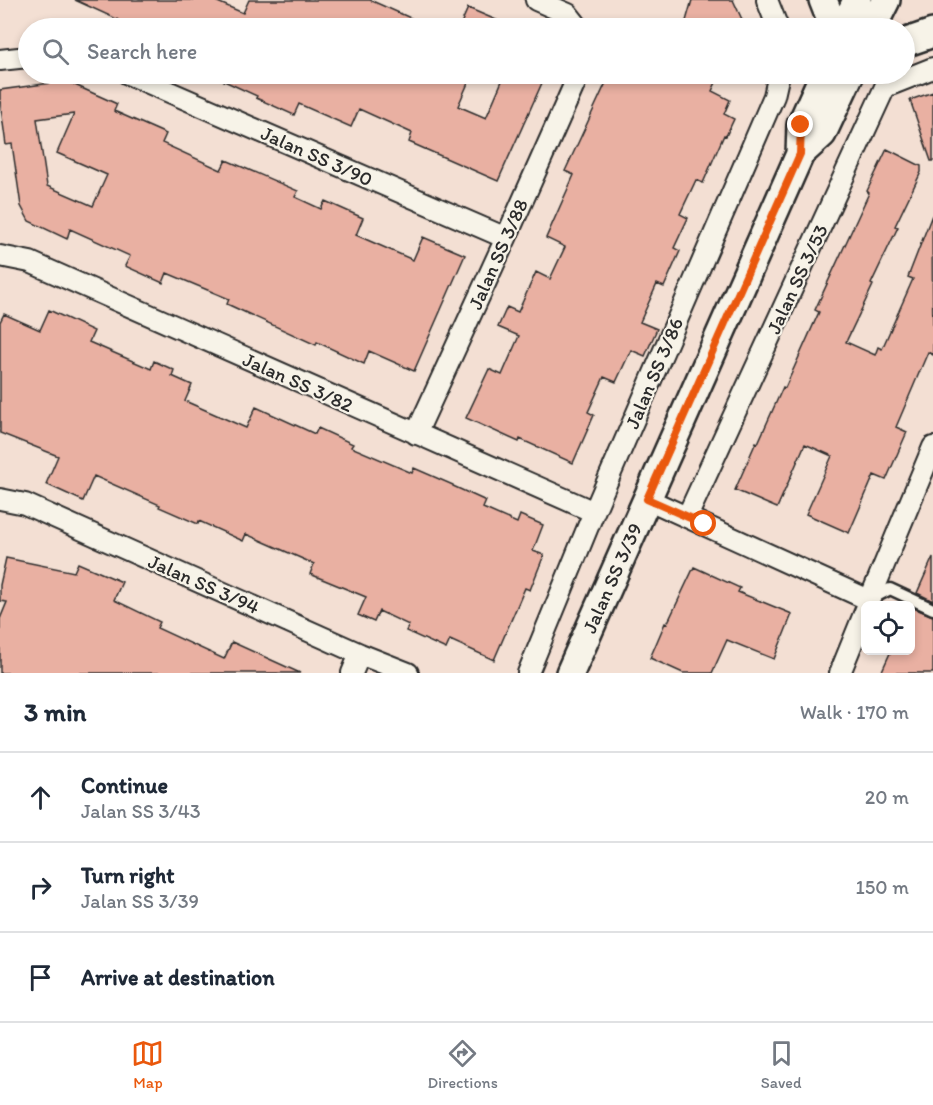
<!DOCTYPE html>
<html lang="en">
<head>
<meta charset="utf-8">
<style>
	body { margin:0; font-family:Itim,sans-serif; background:#f2f2f3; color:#1f2937 }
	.controls { position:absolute; right:18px; bottom:18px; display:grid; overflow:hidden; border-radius:9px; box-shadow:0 3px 9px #0003 }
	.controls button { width:54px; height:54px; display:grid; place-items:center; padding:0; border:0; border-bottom:2px solid #e0e1e3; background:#fff; color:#1f2937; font:30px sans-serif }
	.stop { position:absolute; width:18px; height:18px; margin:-14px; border:4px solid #ea580c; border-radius:50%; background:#fff }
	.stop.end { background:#ea580c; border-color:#fff; box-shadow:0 2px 6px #0008 }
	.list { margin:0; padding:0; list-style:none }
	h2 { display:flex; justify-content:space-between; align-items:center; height:78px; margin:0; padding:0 24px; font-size:26px }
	h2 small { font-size:20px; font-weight:400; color:#747a83 }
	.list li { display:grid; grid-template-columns:39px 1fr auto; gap:18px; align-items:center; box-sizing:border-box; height:90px; padding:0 24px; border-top:2px solid #e0e1e3 }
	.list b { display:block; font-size:22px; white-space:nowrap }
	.list p { margin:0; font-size:20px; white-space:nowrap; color:#747a83 }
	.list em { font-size:20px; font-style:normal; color:#747a83 }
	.icon { flex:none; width:33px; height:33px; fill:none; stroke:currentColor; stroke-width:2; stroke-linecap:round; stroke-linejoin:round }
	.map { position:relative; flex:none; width:933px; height:673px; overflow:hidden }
	.search { position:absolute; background:#fff; box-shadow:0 3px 9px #0003; left:18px; right:18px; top:18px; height:66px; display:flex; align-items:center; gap:15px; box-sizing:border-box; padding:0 21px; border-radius:33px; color:#747a83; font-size:22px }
	.sheet { height:348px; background:#fff }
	nav { display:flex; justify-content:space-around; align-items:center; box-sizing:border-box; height:84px; border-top:2px solid #e0e1e3; background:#fff; font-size:16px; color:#747a83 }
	nav a { display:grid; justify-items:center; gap:3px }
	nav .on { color:#ea580c }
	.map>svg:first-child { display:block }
</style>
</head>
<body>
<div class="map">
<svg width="933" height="673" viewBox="0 0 933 673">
	<rect width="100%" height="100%" fill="#f3dfd3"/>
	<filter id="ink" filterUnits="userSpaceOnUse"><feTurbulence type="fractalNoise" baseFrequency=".0167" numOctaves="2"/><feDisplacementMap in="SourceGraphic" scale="12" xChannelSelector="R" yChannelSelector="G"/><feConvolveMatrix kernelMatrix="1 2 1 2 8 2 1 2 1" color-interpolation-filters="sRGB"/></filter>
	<g filter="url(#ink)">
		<path fill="#e9b0a2" stroke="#2b2b2b" stroke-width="1.5" fill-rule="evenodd" d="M75 0H213L243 13 249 0H370L433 28H115L119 20Z
			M692 0H733L746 28H684Z
			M468 8 515 28H459Z
			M209 74H472L458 106 486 118 505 74H521L542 83 498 181 409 142 412 133 359 109 351 127 299 104 294 115 256 98 257 96Z
			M610 74H720L712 91 730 100 724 114 734 119 726 136 724 135 703 183 696 180 680 214 688 218 674 248 680 251 664 287 657 284 640 322 657 329 645 356 631 350 616 382 604 377 588 412 594 415 573 463 520 439 519 442 466 418 489 369 502 375 519 336 498 327 507 307 518 312 536 272 550 279 565 247 546 238 574 175 565 171Z
			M66 81 117 104 114 111 166 134 162 143 221 170 226 160 298 191 295 197 321 209 325 201 363 218 356 235 413 260 423 237 465 255 414 371 369 351 364 364 317 342 316 345 227 304 229 299 167 273 163 283 125 266 130 256 70 229 67 239 29 221 21 206 12 144 6 145 0 101V90ZM74 114 57 153 107 175 93 206 47 186 37 119Z
			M933 92V161H931L910 100Z
			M887 149 921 166V172L895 226 898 227 871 284 873 285 846 342 875 355 878 347 882 349 913 279 908 277 932 215 933 355 928 352 896 427 907 432 886 480 874 475 849 533 806 514 832 456 805 444 777 508 735 490 756 442 758 443 783 387 785 388 819 312 815 310 869 193 867 191Z
			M49 310 94 331 89 342 151 369 154 361 174 370 172 376 192 385 185 401 246 428 256 407 315 434 318 428 353 444 351 447 412 473 414 468 453 485V486L486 501 483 508 517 523 520 515 543 525 533 551 544 555 530 590 525 588 494 660 450 640 446 649 406 631 409 625 379 611 374 622 358 615 366 597 310 574 314 564 246 534 243 541 199 521 198 524 159 507 160 505 94 476 83 501 46 484 58 456 0 433V322L4 314 40 330Z
			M933 557V601L917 593Z
			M6 558 74 572 78 563 122 582 114 600 160 622 157 628 224 659 232 642 300 673H0V619L7 602 0 601V585Z
			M694 567 740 588 738 592 792 614 774 659 727 640 712 673H683L650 658 665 623 667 624Z
			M911 607 933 616V673H881L891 651H910Z"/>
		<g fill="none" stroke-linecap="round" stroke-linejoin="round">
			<defs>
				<path id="lane" d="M871 599 890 589 933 609"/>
				<path id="street" d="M536 0 568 14 579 28
					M767 0 778 28
					M0 60 28 57
					M128 74 506 238
					M0 256 30 262 594 512
					M416 434 506 238 579 74
					M0 499 25 504 360 654 408 673
					M647 499 869 600
					M687 517 885 87 933 68
					M867 606 933 447
					M352 673 360 654
					M528 673 594 512 774 96 779 74
					M840 673 866 609"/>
				<path id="secondary" d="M823 0 834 28
					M844 28 857 0
					M872 28 886 0
					M904 43 933 33
					M800 154 822 134 850 74
					M570 673 800 154 801 125 824 74"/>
			</defs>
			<use href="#lane" stroke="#2b2b2b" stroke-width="15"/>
			<use href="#street" stroke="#2b2b2b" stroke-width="24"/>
			<use href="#secondary" stroke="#2b2b2b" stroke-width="32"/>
			<use href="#lane" stroke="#f7f3e8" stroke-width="10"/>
			<use href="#street" stroke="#f7f3e8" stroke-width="20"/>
			<use href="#secondary" stroke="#f7f3e8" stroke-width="27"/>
		</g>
	</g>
	<g fill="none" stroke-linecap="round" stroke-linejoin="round" filter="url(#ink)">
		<path stroke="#ea580c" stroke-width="8" d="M704 524 647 499 800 154 801 125"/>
	</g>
	<g text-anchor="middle" stroke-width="4.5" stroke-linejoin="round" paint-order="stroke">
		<g font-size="20" fill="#2b2b2b" stroke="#f7f3e8">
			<text transform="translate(317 156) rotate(24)" y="7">Jalan SS 3/90</text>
			<text transform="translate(498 254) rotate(-66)" y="7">Jalan SS 3/88</text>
			<text transform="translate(797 279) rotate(-65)" y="7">Jalan SS 3/53</text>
			<text transform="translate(654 373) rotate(-67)" y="7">Jalan SS 3/86</text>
			<text transform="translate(298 382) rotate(24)" y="7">Jalan SS 3/82</text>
			<text transform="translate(612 578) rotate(-66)" y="7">Jalan SS 3/39</text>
			<text transform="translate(204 584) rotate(24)" y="7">Jalan SS 3/94</text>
		</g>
	</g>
</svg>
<div class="controls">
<button><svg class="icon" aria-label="locate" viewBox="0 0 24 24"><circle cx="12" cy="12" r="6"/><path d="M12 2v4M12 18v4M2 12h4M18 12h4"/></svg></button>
</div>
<div class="stop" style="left:704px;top:524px"></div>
<div class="stop end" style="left:801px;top:125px"></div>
<div class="search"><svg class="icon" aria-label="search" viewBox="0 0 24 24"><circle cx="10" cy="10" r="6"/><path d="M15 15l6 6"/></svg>Search here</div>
</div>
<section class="sheet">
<h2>3 min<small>Walk · 170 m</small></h2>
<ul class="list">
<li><svg class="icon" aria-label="ahead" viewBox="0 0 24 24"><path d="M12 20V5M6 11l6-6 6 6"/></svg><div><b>Continue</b><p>Jalan SS 3/43</p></div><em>20 m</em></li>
<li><svg class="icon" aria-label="right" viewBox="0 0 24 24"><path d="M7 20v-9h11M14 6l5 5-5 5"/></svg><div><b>Turn right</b><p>Jalan SS 3/39</p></div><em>150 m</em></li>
<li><svg class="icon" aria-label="arrive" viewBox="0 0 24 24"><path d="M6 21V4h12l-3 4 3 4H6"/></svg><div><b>Arrive at destination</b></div></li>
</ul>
</section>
<nav>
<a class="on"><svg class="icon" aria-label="map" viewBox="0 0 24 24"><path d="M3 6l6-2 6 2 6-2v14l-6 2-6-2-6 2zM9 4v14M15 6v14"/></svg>Map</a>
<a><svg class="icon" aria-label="directions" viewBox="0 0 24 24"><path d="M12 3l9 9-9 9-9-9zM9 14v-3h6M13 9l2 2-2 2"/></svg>Directions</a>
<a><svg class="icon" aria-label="saved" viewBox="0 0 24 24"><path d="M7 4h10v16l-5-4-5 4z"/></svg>Saved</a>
</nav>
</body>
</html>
